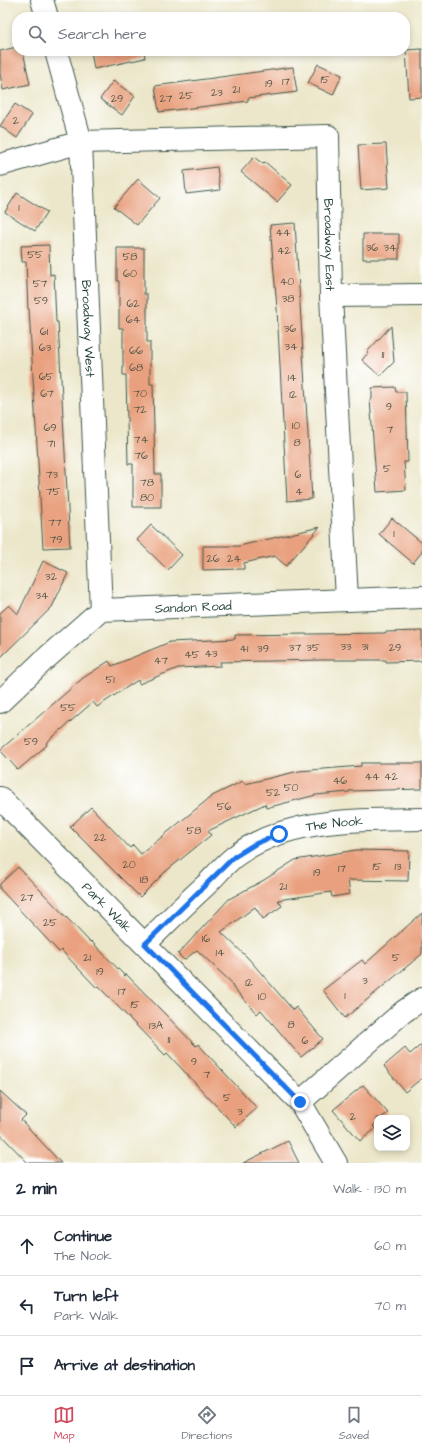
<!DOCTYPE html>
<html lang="en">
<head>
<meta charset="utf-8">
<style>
	body { margin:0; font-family:"Architects Daughter",sans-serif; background:#f2f2f3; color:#1f2937 }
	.controls { position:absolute; right:12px; bottom:12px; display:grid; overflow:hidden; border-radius:8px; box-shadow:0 2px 6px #0003 }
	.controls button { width:36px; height:36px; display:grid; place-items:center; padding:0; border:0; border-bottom:1px solid #e0e1e3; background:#fff; color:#1f2937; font:20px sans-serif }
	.stop { position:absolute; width:12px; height:12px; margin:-9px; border:3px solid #1a73e8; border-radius:50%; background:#fff }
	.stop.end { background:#1a73e8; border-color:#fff; box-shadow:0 1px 4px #0008 }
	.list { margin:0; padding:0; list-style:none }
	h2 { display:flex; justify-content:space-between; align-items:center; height:52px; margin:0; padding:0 16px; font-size:17px }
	h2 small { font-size:13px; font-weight:400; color:#747a83 }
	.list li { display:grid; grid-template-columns:26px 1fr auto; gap:12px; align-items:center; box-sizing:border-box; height:60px; padding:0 16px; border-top:1px solid #e0e1e3 }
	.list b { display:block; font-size:15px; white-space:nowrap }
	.list p { margin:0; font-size:13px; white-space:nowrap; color:#747a83 }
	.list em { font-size:13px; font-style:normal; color:#747a83 }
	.icon { flex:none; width:22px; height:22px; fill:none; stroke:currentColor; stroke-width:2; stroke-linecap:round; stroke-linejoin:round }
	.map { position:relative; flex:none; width:422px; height:1163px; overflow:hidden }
	.search { position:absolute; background:#fff; box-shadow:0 2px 6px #0003; left:12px; right:12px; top:12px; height:44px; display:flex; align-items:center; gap:10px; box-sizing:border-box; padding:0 14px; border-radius:16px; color:#747a83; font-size:15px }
	.sheet { height:232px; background:#fff }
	nav { display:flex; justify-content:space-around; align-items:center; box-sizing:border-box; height:56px; border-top:1px solid #e0e1e3; background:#fff; font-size:11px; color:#747a83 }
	nav a { display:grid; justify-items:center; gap:2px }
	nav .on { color:#d1495b }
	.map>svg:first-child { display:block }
</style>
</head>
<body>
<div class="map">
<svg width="422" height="1163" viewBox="0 0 422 1163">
	<rect width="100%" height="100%" fill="#fff"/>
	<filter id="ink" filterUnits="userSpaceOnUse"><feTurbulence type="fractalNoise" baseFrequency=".025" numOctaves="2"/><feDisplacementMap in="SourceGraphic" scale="8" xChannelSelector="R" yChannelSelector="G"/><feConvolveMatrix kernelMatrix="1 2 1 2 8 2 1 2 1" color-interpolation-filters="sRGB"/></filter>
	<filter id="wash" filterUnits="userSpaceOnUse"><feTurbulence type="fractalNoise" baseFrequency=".012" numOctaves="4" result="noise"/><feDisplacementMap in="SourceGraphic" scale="16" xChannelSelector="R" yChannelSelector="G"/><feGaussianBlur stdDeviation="0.9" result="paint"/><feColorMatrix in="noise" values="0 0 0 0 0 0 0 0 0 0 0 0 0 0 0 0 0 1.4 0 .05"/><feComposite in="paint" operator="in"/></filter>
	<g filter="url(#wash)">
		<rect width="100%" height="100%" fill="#ece7ca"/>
		<g id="blocks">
			<path fill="#e9a07e" d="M17 47V51H23L30 84 3 90 0 74V51Z
				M422 49V97L409 98 406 50Z
				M91 51H144L145 58 94 69Z
				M318 64 342 75 333 95 308 83Z
				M293 67 297 92 248 98V101L159 112 155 86Z
				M113 81 135 96 122 115 100 99Z
				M15 104 32 115 17 138 0 126Z
				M386 144 389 188 361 190 358 145Z
				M254 157 263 164 265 162 292 185 277 202 241 172Z
				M217 167 220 190 186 194 184 171Z
				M138 179 160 198 137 225 114 207Z
				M17 193 47 212 35 231 5 212Z
				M295 223 312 499 287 501 277 308 270 225Z
				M363 234H399V259H363Z
				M49 245 50 275 54 274 56 322H58L70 547 43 548 29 309H28L26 262H22L21 246Z
				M117 248H144V294H147V342H150V384H153L155 474H161V507H133V464H128L126 375H123V328H119V281H117Z
				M391 326 394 362 380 376 362 360 368 353 367 352Z
				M395 387 396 392H406L408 462H404L406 490 377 492 370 399H372V388Z
				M392 518 422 543V552L413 563 379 534Z
				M151 525 182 555 168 570 137 540Z
				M320 527 286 566 275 556 244 563V569L203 570V546H239Z
				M43 561 68 573 52 607 0 658V613L9 605 18 614Z
				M422 631V661L386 662V660H323L220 662 221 666 178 668 139 684 138 680 97 707 93 702 46 743 47 745 18 770 0 750 83 678 109 661 112 666 170 642 235 639V635L385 633V632Z
				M361 763H422V789L349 791V792L316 795 266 808 265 804 208 831 211 835 165 872 140 897 70 827 91 807 130 848 133 845 141 854 212 796 243 781 245 784 299 771 361 766Z
				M356 850 409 851 408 881 348 880 350 894 332 897 331 892 278 900 282 906 263 919 255 907 221 932 248 958 293 1010 296 1007 323 1039 301 1057 261 1010 257 1014 231 985 233 984 197 950 184 960 178 954 229 899 264 880 295 860Z
				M18 867 90 942 91 941 125 976 126 974 196 1046 198 1044 257 1108 236 1127 167 1053 165 1055 98 986 96 987 61 950 59 952 0 889V884Z
				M422 913V954L345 1018 323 990 362 960 365 964Z
				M422 1044V1078L405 1092 384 1066 405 1048 410 1054Z
				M363 1085 388 1113 381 1118H377V1122L373 1126 375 1129 360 1141 333 1110Z
				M0 1091 26 1115 21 1120 61 1163H28L0 1134Z
				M288 1141 299 1163H243Z"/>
		</g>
	</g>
	<g filter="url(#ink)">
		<use href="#blocks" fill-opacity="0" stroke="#3e564a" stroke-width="1"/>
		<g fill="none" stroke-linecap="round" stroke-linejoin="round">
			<defs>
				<g id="minor">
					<path d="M42 0 47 17"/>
					<path id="s1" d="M56 51 81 142 101 610"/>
					<path id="s2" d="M0 165 81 142 328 136 331 296 347 599"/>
					<path d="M331 296 422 295"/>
					<path id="s3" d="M0 702 43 661 101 610 422 597"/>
					<path id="s4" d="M0 798 300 1102 336 1163"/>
					<path id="s5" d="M145 944C165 924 185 904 206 885 215 876 224 865 234 857 286 817 360 820 422 819"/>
					<path d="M300 1102 403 1012 422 999"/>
				</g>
			</defs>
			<use href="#minor" stroke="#3e564a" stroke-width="24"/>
			<use href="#minor" stroke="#fff" stroke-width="22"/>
		</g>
	</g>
	<g fill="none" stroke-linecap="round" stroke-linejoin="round" filter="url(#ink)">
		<path stroke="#1a73e8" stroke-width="5" d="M279 834 255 844 234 857 145 944 300 1102"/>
	</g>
	<g text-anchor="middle" stroke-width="3" stroke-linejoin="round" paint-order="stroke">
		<g font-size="11" fill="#525646">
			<text x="325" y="83">15</text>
			<text x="286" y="85">17</text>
			<text x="269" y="87">19</text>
			<text x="236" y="93">21</text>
			<text x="217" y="96">23</text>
			<text x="186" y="99">25</text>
			<text x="117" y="102">29</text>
			<text x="166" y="102">27</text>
			<text x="16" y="124">2</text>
			<text x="19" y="211">1</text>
			<text x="283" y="236">44</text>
			<text x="372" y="251">36</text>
			<text x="390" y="251">34</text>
			<text x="284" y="254">42</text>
			<text x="35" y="258">55</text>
			<text x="130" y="260">58</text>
			<text x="130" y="277">60</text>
			<text x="287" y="285">40</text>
			<text x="40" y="287">57</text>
			<text x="288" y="302">38</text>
			<text x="41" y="304">59</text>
			<text x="133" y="307">62</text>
			<text x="133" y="323">64</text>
			<text x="290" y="332">36</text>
			<text x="44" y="335">61</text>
			<text x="291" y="350">34</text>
			<text x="45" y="351">63</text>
			<text x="136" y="354">66</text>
			<text x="383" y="358">11</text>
			<text x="136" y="371">68</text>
			<text x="46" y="380">65</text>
			<text x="292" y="381">14</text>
			<text x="47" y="397">67</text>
			<text x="140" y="397">70</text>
			<text x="293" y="398">12</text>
			<text x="389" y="410">9</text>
			<text x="140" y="413">72</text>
			<text x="296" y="429">10</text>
			<text x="50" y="431">69</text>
			<text x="390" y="433">7</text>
			<text x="141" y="443">74</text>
			<text x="297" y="446">8</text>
			<text x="51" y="447">71</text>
			<text x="141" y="459">76</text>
			<text x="387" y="472">5</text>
			<text x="52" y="478">73</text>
			<text x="298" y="478">6</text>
			<text x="147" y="486">78</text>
			<text x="53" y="495">75</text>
			<text x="299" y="495">4</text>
			<text x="147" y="501">80</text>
			<text x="55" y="526">77</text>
			<text x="394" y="537">1</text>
			<text x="56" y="543">79</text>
			<text x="213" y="562">26</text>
			<text x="234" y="562">24</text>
			<text x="51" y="580">32</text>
			<text x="42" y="599">34</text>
			<text x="346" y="650">33</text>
			<text x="365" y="650">31</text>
			<text x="295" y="651">37</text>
			<text x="313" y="651">35</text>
			<text x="395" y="651">29</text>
			<text x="244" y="652">41</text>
			<text x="263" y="652">39</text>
			<text x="211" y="657">43</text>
			<text x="192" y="658">45</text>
			<text x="161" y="664">47</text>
			<text x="110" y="683">51</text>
			<text x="68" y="711">55</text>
			<text x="31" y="745">59</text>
			<text x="372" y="780">44</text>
			<text x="391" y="780">42</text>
			<text x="340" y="784">46</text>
			<text x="291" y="791">50</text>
			<text x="273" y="796">52</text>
			<text x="224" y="810">56</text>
			<text x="194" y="834">58</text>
			<text x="100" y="841">22</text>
			<text x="129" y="868">20</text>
			<text x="377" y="870">15</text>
			<text x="398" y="870">13</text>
			<text x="342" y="872">17</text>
			<text x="317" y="876">19</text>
			<text x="144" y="883">18</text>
			<text x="283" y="890">21</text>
			<text x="27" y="901">27</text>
			<text x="50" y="926">25</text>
			<text x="206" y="942">16</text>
			<text x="220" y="956">14</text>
			<text x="87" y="961">21</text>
			<text x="396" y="961">5</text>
			<text x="100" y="975">19</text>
			<text x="365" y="984">3</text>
			<text x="249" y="986">12</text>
			<text x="122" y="995">17</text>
			<text x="345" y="999">1</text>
			<text x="262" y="1000">10</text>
			<text x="135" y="1008">15</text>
			<text x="291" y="1028">8</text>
			<text x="156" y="1029">13A</text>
			<text x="169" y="1043">11</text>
			<text x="305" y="1044">6</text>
			<text x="194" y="1065">9</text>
			<text x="207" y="1078">7</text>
			<text x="227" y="1101">5</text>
			<text x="240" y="1115">3</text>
			<text x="353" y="1120">2</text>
		</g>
		<g font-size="13" fill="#1f3d34" stroke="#fff">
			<text dy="5" stroke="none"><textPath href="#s2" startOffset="440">Broadway East</textPath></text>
			<text dy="5" stroke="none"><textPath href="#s1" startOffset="281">Broadway West</textPath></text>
			<text dy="5" stroke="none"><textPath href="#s3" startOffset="229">Sandon Road</textPath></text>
			<text dy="5" stroke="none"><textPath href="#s5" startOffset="232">The Nook</textPath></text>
			<text dy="5" stroke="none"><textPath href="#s4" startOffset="153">Park Walk</textPath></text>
		</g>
	</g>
</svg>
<div class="controls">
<button><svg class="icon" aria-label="layers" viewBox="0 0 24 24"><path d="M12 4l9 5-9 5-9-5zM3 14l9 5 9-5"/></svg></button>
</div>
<div class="stop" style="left:279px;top:834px"></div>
<div class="stop end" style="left:300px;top:1102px"></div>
<div class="search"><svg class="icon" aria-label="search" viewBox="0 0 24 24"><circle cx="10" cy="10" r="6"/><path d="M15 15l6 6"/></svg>Search here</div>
</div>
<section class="sheet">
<h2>2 min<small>Walk · 130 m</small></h2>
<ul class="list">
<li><svg class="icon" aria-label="ahead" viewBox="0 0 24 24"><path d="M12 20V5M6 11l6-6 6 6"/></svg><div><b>Continue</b><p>The Nook</p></div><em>60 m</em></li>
<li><svg class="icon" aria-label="left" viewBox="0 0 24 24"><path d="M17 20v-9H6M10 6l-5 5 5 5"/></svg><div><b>Turn left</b><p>Park Walk</p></div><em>70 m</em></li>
<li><svg class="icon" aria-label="arrive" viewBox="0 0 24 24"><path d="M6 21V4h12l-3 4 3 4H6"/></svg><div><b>Arrive at destination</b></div></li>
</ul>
</section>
<nav>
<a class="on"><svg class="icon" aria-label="map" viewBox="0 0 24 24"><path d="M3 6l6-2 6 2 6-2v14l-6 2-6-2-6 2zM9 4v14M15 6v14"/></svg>Map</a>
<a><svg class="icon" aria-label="directions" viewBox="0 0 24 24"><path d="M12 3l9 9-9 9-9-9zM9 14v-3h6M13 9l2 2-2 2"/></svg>Directions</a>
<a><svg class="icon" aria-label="saved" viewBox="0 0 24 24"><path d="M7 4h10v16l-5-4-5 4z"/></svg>Saved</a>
</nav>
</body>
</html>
